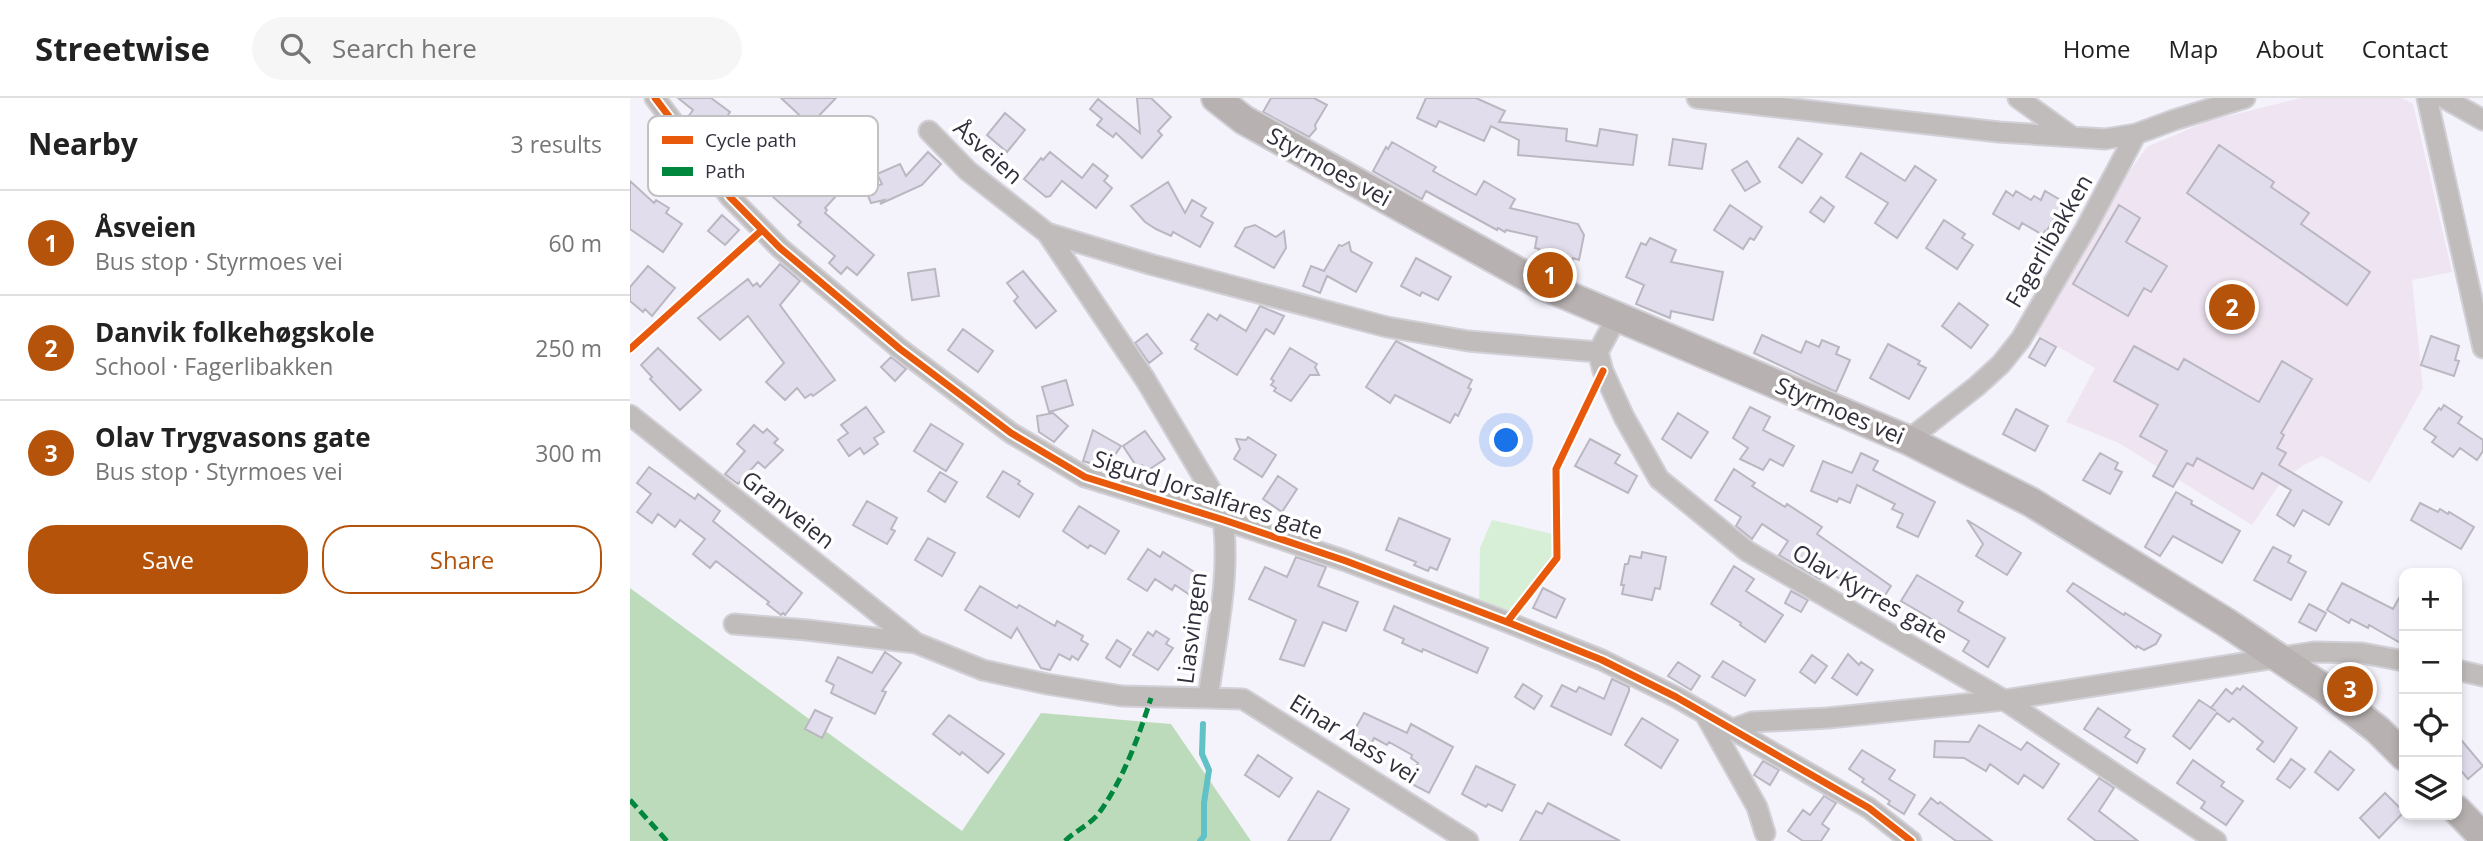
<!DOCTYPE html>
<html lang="en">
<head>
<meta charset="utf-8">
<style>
	body { margin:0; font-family:"Open Sans",sans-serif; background:#f6f6f6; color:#222 }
	.controls { position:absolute; right:21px; bottom:21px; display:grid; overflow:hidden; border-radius:14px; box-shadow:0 4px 10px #0003 }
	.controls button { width:63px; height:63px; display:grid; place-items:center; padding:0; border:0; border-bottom:2px solid #e0e0e0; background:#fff; color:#222; font:35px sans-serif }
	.you { position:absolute; left:877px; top:343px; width:24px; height:24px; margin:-18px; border:5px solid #fff; border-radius:50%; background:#1a73e8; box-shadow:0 0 0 10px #1a73e833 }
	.badge { display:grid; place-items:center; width:46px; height:46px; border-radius:50%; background:#b45309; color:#fff; font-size:23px; font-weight:700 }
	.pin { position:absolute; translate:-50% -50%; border:4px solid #fff; box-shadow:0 2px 7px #0006 }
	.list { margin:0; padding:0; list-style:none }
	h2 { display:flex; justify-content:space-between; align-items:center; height:91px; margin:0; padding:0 28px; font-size:30px }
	h2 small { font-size:23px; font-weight:400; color:#767676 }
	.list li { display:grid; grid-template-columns:46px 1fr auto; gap:21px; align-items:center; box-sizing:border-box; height:105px; padding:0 28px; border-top:2px solid #e0e0e0 }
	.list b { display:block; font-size:26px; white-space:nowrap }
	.list p { margin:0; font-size:23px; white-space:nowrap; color:#767676 }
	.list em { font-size:23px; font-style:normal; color:#767676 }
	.actions { display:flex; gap:14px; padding:21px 28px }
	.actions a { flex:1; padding:16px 0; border:2px solid #b45309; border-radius:28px; text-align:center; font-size:24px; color:#b45309 }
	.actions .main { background:#b45309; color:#fff }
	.icon { flex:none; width:38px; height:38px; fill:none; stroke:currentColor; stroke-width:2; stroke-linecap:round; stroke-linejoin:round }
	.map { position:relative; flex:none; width:1853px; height:743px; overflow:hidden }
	header { display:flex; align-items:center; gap:42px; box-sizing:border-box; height:98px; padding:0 35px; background:#fff; border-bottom:2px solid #e0e0e0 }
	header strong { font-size:33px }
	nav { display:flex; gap:38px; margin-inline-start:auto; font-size:24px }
	.search { width:490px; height:63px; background:#f6f6f6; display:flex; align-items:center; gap:18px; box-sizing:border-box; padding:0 24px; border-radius:38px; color:#767676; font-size:26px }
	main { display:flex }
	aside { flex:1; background:#fff }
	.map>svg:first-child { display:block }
</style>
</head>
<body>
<header>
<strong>Streetwise</strong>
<div class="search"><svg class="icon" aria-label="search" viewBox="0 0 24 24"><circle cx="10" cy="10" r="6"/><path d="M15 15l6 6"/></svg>Search here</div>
<nav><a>Home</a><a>Map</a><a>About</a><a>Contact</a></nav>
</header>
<main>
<aside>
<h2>Nearby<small>3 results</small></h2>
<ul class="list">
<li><span class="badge">1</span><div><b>Åsveien</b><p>Bus stop · Styrmoes vei</p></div><em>60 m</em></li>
<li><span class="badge">2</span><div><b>Danvik folkehøgskole</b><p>School · Fagerlibakken</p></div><em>250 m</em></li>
<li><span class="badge">3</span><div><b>Olav Trygvasons gate</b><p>Bus stop · Styrmoes vei</p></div><em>300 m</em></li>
</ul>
<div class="actions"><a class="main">Save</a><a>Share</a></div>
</aside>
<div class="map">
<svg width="1853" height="743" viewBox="0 0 1853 743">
	<rect width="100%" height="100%" fill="#f4f2fa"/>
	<path fill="#efe5f2" d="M1671 0H1772L1783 6 1822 174 1782 182 1793 290 1740 385 1692 358 1672 368 1651 384 1622 427 1487 344 1436 324 1465 270 1404 235 1492 83 1517 49 1578 23Z"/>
	<path fill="#d7eed7" d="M862 422 927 437V460L877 524 849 513 850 450Z"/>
	<path fill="#bcdbbb" d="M0 490 332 733 411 615 541 626 621 743H0Z"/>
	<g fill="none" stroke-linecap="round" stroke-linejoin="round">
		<path stroke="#60c1c7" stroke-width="6" d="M570 743 574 738V705L579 672 572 656 573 626"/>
	</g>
	<path fill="#e1dded" stroke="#bab7c1" stroke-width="2" d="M48 0H81L100 14 96 20 114 33 111 37 135 63 138 60 167 90 174 83 178 87 184 80 206 98 195 110 197 112 195 115 244 157 227 177 217 169 211 176 199 165 205 158 168 127 171 124 132 89 126 94 86 51 82 55 70 39 78 33 58 19 63 12Z
		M151 0H206L180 27Z
		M507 0H521L541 19 528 33 532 37 512 60 486 35 483 39 467 27 472 21 460 11 468 1 510 35Z
		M641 0H684L697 7 685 27 686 31 679 39 633 14Z
		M796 0H846L875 13 869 24 937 31 936 43 967 48 970 31 1007 37 1003 67 888 57 889 42 861 28 854 43 809 23 806 29 787 20Z
		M375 15 395 32 377 54 357 37Z
		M1168 40 1192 56 1172 85 1149 69Z
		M1043 41 1076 46 1072 71 1039 67Z
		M762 44 806 69 803 73 846 97 854 83 885 101 880 110 948 126 954 137 949 162 943 160 940 173 909 166 906 165 909 151 905 150 907 139 876 132 875 134 868 130 867 132 796 93 792 101 743 73 756 49 758 51Z
		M1589 47 1644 84 1641 89 1679 115 1671 126 1740 174 1717 207 1557 95Z
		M298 54 311 66 292 87 250 106 254 102 241 105 236 93 252 86 247 76 270 66 276 78Z
		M420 54 452 80 463 66 478 78 474 83 482 90 466 110 432 83 420 98 416 99 394 81 411 60 413 62Z
		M1231 55 1275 83 1285 68 1306 82 1267 140 1245 125 1258 105 1216 79Z
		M1117 63 1130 84 1115 93 1102 72Z
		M0 83 24 105 26 102 39 110 36 115 52 126 33 154 0 131Z
		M538 84 555 115 562 102 576 110 571 118 583 125 570 149 543 134 541 138 526 131 515 124 501 108Z
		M1376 93 1383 98 1386 93 1401 102 1404 98 1411 102 1415 93 1434 104 1416 134 1415 133 1413 137 1392 125 1389 131 1363 116Z
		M1191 99 1204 109 1194 124 1180 114Z
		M1100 107 1132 129 1124 142 1120 140 1113 151 1084 132Z
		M1489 107 1510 120 1496 144 1537 168 1521 194 1514 190 1498 218 1443 186Z
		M92 117 109 132 95 147 78 133Z
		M1314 122 1335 136 1332 140 1343 147 1327 171 1296 150Z
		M625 127 646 139 654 133 656 150 644 170 605 148 615 130Z
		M1020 140 1046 152 1041 164 1093 174 1083 222 1041 213 1040 220 1006 206 1014 187 996 179 1011 145 1016 147Z
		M719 144 721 153 742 165 726 194 697 178 690 195 673 188 681 168 694 173 709 147 712 148Z
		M786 160 821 179 808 202 792 194 790 198 771 188Z
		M150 166 170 183 150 207 205 282 183 298 181 296 175 300 167 290 155 302 136 284 154 265 118 218 90 242 68 220 118 181 123 188 127 185 130 189Z
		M18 168 45 190 22 218 15 211 13 214 0 203V189Z
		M305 171 309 198 282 202 278 175Z
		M393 173 426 213 406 230 384 203 388 199 377 185Z
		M1329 205 1358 227 1341 250 1312 228Z
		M630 208 654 218 644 236 636 231 607 277 565 251 568 246 561 242 578 216 587 222 590 217 616 233Z
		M333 231 363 253 348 274 318 252Z
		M517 236 532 255 519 265 505 245Z
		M1132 237 1171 255 1176 243 1189 249 1192 242 1209 249 1206 256 1220 262 1206 294 1124 255Z
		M1801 238 1829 248 1825 262 1829 263 1824 278 1791 267Z
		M1410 240 1426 249 1415 268 1399 259Z
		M766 243 842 282 838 290 841 291 828 318 825 316 820 325 765 297 760 305 736 289Z
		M1258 246 1290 263 1288 266 1296 270 1279 301 1240 280Z
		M1504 248 1548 272 1554 261 1629 304 1652 263 1682 281 1651 335 1654 337 1647 350 1656 355 1649 367 1712 404 1699 427 1673 412 1664 428 1647 417 1661 392 1632 375 1623 391 1567 360 1563 368 1557 365 1543 389 1523 378 1537 353 1510 338 1528 307 1484 283Z
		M28 250 71 292 50 312 20 281 22 279 11 267Z
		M660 250 687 266 685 269 689 277H680L661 303 644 293 646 290 641 287 644 283 641 281Z
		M261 259 276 271 265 283 251 269Z
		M436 282 443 307 419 314 412 289Z
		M1814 307 1832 319 1828 325 1853 342V353L1847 362 1830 350 1823 359 1802 344 1806 339 1794 331 1809 310 1811 312Z
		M236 309 254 334 244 340 248 346 234 356 230 350 219 358 208 342 218 335 211 327Z
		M1120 309 1140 319 1133 332 1164 348 1153 368 1140 361 1133 372 1110 361 1118 350 1103 340Z
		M1386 311 1418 328 1405 353 1373 336Z
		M423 315 438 328 424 344 409 334 407 318Z
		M1048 315 1078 334 1061 360 1032 341Z
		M301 326 333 346 316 373 284 353Z
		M124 327 133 335 137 331 148 341 144 345 153 352 135 370 128 364 108 386 95 376 115 353 107 346Z
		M463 332 491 348 476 370 453 363Z
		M515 333 535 361 517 373 512 367 509 369 505 366 493 348Z
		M618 339 646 357 632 379 604 361 610 351 606 341 616 342Z
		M960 341 990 357 985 365 1007 378 998 395 945 368Z
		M1231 355 1248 363 1243 372 1305 404 1288 439 1267 429 1273 416 1262 411 1265 406 1227 387 1220 405 1209 400 1207 404 1181 393 1193 363 1222 375Z
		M1470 355 1488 365 1485 371 1492 374 1480 396 1453 382Z
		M19 369 65 401 68 396 90 413 83 423 172 495 155 517 153 515 151 517 137 506 139 504 86 463 80 470 63 456 75 441 50 422 45 429 28 416 22 425 7 414 21 396 7 385Z
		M1104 371 1125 385 1122 388 1155 409 1157 406 1192 429 1187 436 1261 488 1250 505 1195 472 1190 481 1149 457 1158 443 1132 426 1122 441 1106 428 1111 419 1085 402Z
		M373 373 390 383 388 386 403 396 389 419 357 399Z
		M310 374 327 384 315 404 298 393Z
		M648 378 667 391 652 414 633 401Z
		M1546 394 1562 403 1561 406 1610 433 1592 465 1543 438 1530 458 1515 449Z
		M237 403 267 420 261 431 265 433 257 446 223 427Z
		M1790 405 1808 414 1810 411 1818 416 1819 414 1844 429 1831 451 1781 422Z
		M449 408 489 433 475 456 460 447 458 450 433 433Z
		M769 420 820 441 807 472 800 469 798 473 784 467 786 464 756 452Z
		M1337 422 1391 455 1377 477 1346 458 1353 446Z
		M298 440 325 455 312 478 285 462Z
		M1643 449 1661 458 1658 464 1676 474 1661 502 1624 482Z
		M518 451 530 459 533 454 572 479 560 497 545 487 542 492 525 481 517 493 498 481Z
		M1012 454 1036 459 1030 491 1025 490 1022 502 992 496 994 487H991L995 466H998L1000 458 1011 460Z
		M666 459 696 469 688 488 728 504 716 533 693 524 674 568 650 561 666 522 619 501 635 469 657 479Z
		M1104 468 1124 481 1116 493 1153 517 1135 544 1110 527 1111 525 1081 506Z
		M1287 477 1333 504 1328 513 1375 540 1358 569 1333 553 1339 543 1271 503Z
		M1443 485 1494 517 1495 515 1531 537 1526 546 1514 552 1507 548 1506 550 1437 493Z
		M1712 485 1763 511 1774 491V547L1739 527 1738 530 1721 521 1719 525 1697 512Z
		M350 488 387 510 389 507 425 528 427 523 453 538 451 542 458 546 448 562 442 558 440 562 429 556 420 572 411 570 387 530 381 540 335 512Z
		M913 490 935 501 926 520 903 510Z
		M1161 493 1178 502 1171 514 1155 505Z
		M1679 506 1696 515 1686 533 1669 524Z
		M764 508 858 550 847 575 793 551 792 554 772 545 774 541 754 532Z
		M526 533 539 541 536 546 543 550 528 572 503 557 518 534 523 538Z
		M487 542 501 551 490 569 476 560Z
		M255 554 271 565 252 593 256 594 245 616 201 595 204 587 196 583 208 559 242 575Z
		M1218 556 1229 567 1231 564 1243 572 1227 597 1202 580Z
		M1182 557 1197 568 1185 585 1170 574Z
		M1093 563 1125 582 1115 598 1082 579Z
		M1048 564 1070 578 1061 592 1038 578Z
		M982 581 999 589V593L981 637 921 608 932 587 946 594 949 589 974 601Z
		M893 586 912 598 904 611 885 599Z
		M1613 588 1667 630 1644 664 1627 651 1633 644 1603 620 1599 624 1587 615 1560 651 1543 638 1569 602 1586 613 1581 610 1596 591 1602 596 1607 590 1610 592Z
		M1468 610 1500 632 1495 639 1515 651 1507 665 1454 631Z
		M185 612 202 620 192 640 175 631Z
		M734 615 777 635 781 626 823 649 799 695 778 684 788 665 781 660 782 657 759 644 757 647 744 640 740 649 720 640Z
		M319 617 374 656 358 675 332 654 330 657 303 636Z
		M1012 620 1048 642 1031 670 995 647Z
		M1349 627 1391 652 1397 644 1429 666 1413 690 1394 677 1388 686 1360 666 1356 673 1334 660 1304 659 1305 643 1339 644Z
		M1827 637 1853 668 1838 681 1827 668Z
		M1232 652 1265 672 1259 681 1285 697 1274 716 1258 706 1260 703 1232 684 1234 681 1219 671Z
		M1700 653 1724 672 1708 692 1685 674Z
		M628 657 662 680 649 699 615 677Z
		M1661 661 1675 671 1660 690 1647 681Z
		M1563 662 1594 684 1591 688 1613 703 1596 727 1571 710 1575 704 1547 685Z
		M1133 663 1149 672 1140 687 1124 677Z
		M846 668 885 687 872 713 858 706 856 709 832 696Z
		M1469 680 1484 690 1469 713 1508 743H1466L1438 721Z
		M688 693 719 711 700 743H658Z
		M1755 695 1774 714 1749 740 1730 720Z
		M1194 698 1206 705 1192 726 1199 731 1191 743H1173L1158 733 1173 712 1180 717Z
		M1301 700 1308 706 1310 704 1362 743H1326L1289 716Z
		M918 705 990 743H890L906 713 912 716Z"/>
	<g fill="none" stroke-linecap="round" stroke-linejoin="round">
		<defs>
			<path id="minor" d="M25 0 100 99 150 150 270 251 381 335 455 379 594 422 716 463 877 524 972 562 1046 599 1239 710 1281 743
				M1067 0 1369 34 1475 41 1506 36
				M1388 0 1441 38
				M1797 0 1853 250
				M1814 0 1853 22
				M299 33 338 73 417 135 523 167 757 229 838 243 968 254
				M987 219 968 254 973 273 994 319 1029 381 1117 453 1374 602 1586 743
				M0 317 286 545 353 572 417 586 492 598 578 600C586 538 603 471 591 409L515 281 417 135
				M1278 342 1347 288 1371 266 1391 241 1456 130 1506 36 1544 22 1615 0
				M104 526 177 532 286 545
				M1827 572 1853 578
				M578 600 613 601 838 743
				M1076 618 1127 709 1135 735
				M1103 631 1122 624 1198 620 1374 602 1684 554 1732 555 1774 563"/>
			<path id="secondary" d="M586 0 614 22 910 186 1278 342 1401 404 1597 525 1695 591 1748 632 1774 658
				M1827 712 1853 739"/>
		</defs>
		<use href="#minor" stroke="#d2d0d7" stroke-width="23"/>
		<use href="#secondary" stroke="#d2d0d7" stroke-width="32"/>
		<use href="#minor" stroke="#c1bcbc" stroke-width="19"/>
		<use href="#secondary" stroke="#b8b1b1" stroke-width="28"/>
		<path stroke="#00873e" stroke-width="5" stroke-dasharray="10 5" stroke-linecap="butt" d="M0 702 37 743
			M435 743C445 733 461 726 469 715 493 682 509 638 521 600"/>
		<defs>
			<path id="cycleway" d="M25 0 100 99 150 150 270 251 381 335 455 379 594 422 716 463 877 524 972 562 1046 599 1239 710 1281 743
				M0 251 132 132
				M877 524 927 460 926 371 973 273"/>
		</defs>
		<use href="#cycleway" stroke="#fff" stroke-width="11"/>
		<use href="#cycleway" stroke="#e8590c" stroke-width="7"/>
	</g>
	<g text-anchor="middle" stroke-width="7" stroke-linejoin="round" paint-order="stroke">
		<g font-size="23" fill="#322f3c" stroke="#fff">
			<text transform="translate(358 54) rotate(42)" y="8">Åsveien</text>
			<text transform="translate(699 69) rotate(29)" y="8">Styrmoes vei</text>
			<text transform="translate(1419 143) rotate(-60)" y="8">Fagerlibakken</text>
			<text transform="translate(1210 313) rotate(23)" y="8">Styrmoes vei</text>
			<text transform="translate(578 397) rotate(18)" y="8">Sigurd Jorsalfares gate</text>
			<text transform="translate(158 412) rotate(38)" y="8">Granveien</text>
			<text transform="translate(1240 496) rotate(30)" y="8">Olav Kyrres gate</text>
			<text transform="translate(562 530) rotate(-83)" y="8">Liasvingen</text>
			<text transform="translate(724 641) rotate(32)" y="8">Einar Aass vei</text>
		</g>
	</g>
	<rect x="18" y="18" width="230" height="80" rx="10" fill="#fff" stroke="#c2c1c4" stroke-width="2"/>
	<rect x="32" y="38" width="31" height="8" fill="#e8590c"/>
	<rect x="32" y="69" width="31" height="9" fill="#00873e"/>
	<g font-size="19" fill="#322f3c">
		<text x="75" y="49">Cycle path</text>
		<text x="75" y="80">Path</text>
	</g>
</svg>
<div class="controls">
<button>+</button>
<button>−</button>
<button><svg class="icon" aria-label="locate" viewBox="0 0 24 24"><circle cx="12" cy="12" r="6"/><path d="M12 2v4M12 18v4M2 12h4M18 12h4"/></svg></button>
<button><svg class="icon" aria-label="layers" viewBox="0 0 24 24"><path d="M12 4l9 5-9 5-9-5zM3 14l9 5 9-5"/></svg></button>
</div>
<div class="you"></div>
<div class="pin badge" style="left:920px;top:177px">1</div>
<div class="pin badge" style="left:1602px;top:209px">2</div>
<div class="pin badge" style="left:1720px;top:591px">3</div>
</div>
</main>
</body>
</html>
